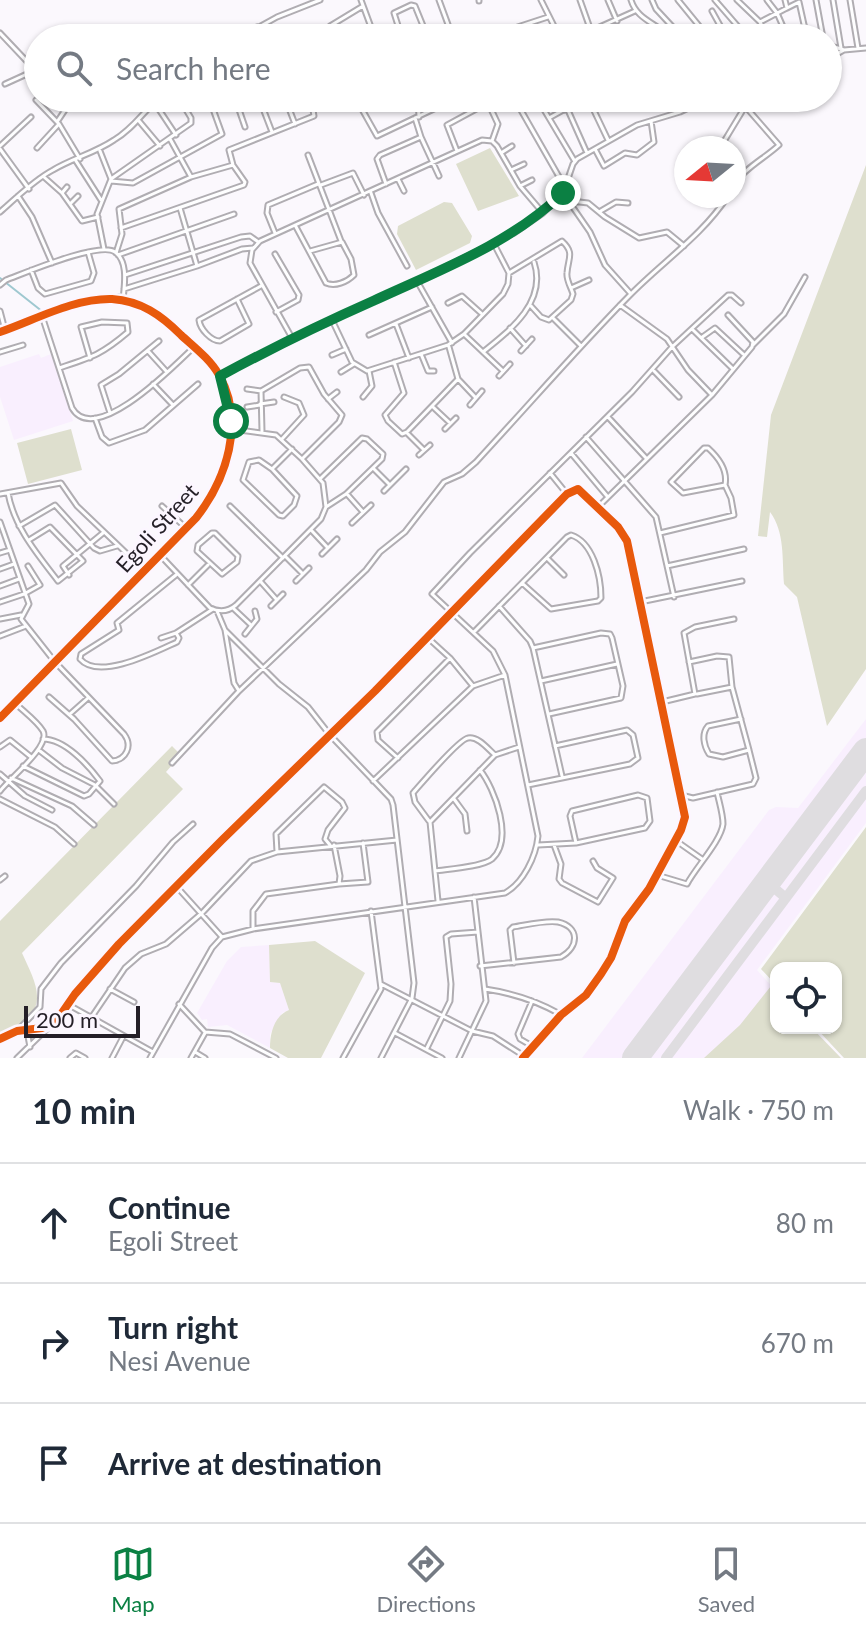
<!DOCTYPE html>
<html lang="en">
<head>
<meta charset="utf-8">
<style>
	body { margin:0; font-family:Lato,sans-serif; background:#f2f2f3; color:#1f2937 }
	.controls { position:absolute; right:24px; bottom:24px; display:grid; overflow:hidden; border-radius:16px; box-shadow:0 2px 6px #0004 }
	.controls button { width:72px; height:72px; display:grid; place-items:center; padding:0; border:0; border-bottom:2px solid #e0e1e3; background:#fff; color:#1f2937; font:40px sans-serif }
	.compass { position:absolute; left:674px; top:136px; width:72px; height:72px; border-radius:50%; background:#fff; box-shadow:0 2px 6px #0004; rotate:252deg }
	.scale { position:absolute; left:24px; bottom:20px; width:116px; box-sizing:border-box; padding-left:8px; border:4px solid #241f27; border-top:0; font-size:22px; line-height:28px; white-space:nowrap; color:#241f27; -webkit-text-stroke:6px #fcf6ff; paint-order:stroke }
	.stop { position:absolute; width:24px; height:24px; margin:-18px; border:6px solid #0b8043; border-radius:50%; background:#fff }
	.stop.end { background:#0b8043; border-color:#fff; box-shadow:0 2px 8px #0008 }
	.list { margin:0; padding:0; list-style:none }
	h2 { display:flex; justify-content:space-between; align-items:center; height:104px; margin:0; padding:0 32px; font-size:34px }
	h2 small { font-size:26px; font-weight:400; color:#747a83 }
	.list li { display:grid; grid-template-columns:52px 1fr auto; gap:24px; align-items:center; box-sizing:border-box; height:120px; padding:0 32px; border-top:2px solid #e0e1e3 }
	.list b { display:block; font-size:30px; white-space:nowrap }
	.list p { margin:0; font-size:26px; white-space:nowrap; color:#747a83 }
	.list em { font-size:26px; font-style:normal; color:#747a83 }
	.icon { flex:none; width:44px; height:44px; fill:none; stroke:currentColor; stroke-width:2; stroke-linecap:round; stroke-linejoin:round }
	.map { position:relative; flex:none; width:866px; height:1058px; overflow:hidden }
	.search { position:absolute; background:#fff; box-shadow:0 2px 6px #0004; left:24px; right:24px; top:24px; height:88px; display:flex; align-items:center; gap:20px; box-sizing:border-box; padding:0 28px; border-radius:44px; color:#747a83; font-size:30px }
	.sheet { height:464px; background:#fff }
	nav { display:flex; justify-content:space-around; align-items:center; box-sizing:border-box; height:112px; border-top:2px solid #e0e1e3; background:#fff; font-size:22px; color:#747a83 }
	nav a { display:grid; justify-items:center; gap:4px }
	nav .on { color:#0b8043 }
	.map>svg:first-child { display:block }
</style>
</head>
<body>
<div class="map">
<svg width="866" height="1058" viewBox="0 0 866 1058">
	<rect width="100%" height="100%" fill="#fbf8fd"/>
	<path fill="#f9effe" d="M39 354 41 358 51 354 73 421 14 440 0 397V367Z
		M866 719V823L757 970 776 991V1028H812L841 1058H582L769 810 776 807 798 808Z
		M269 945 270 982 280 983 289 1010 282 1013 270 1034V1048L227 1025 208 1027 207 1019 202 1020 197 1013 227 961 241 947Z"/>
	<path fill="#dedfce" d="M490 148 519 196 478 211 456 164Z
		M866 165V669L827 726 797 597 784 584C782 559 785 532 770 512L767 537 758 536 771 415Z
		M444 202 452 203 472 236 470 243 416 270 397 234 398 226Z
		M71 429 82 470 28 484 17 443Z
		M172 746 181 755 166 772 183 789 22 953C33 978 49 1002 23 1024 17 1029 7 1031 0 1036V921Z
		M866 827V1058H844L816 1028H836V968H776V985L761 969Z
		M315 941 365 973 321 1058H288L270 1048C270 1033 274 1016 289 1010L280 983 270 982 269 945Z
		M771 986 776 991V1028H812L841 1058H704L740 1025Z"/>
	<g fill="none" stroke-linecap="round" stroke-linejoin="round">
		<path stroke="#9fc8d0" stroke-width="2" d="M0 278 43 312 89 297 119 294"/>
		<path stroke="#dfdde0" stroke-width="10" d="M767 882 786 898
			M666 1058 866 791"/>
		<path stroke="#dfdde0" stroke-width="26" d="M635 1058 866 751"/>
		<defs>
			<path id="minor" d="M361 0 375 38
				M439 0 453 38
				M479 0V1
				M541 0 560 38
				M580 0 591 31
				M608 0 617 21
				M631 0C637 20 657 23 671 38
				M652 0 656 9 683 38
				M678 0 709 38
				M715 0 748 38
				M737 0 760 22 768 38
				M767 0 777 13 788 38
				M816 0 823 38
				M833 0 841 48
				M850 0 858 48
				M787 8 799 2 807 38
				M712 11 727 38
				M760 22 787 8 785 0
				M257 27 262 38
				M0 33 35 70
				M239 38 277 17 320 0
				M328 38 327 31 330 26 363 6
				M402 38 394 13 411 5 415 6 428 38
				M484 38 548 17
				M575 38 635 11
				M640 38 656 27
				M828 45 844 50 866 48
				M828 59 844 50
				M5 84 38 69
				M235 98 245 127
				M259 98 272 132
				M285 98 295 124
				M363 98 359 104 377 136 457 98
				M418 98 419 117
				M514 98 566 189
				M537 98 574 160
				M558 98 564 110
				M588 98 608 140
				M720 98 729 106 743 110
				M36 100 59 124 80 159
				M154 102 176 135
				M567 108 587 153
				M415 118 421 137
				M549 118 585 98
				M139 121 160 146
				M57 122 65 110 60 98
				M170 139 191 177
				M0 146 31 117
				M37 148 59 124
				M720 148 743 110 754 98
				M0 149 29 189
				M595 149 604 166 625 153 637 155 654 142 651 121
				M100 151 111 179 97 214 104 249
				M457 151 447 125 482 106 490 107 498 124 492 141
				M501 153 512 146
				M308 155 341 241
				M76 161 101 200
				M511 170 524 164
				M734 170 741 174
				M44 177 62 193 82 221 98 217
				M111 179 191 123V118L179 98
				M398 179 404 191
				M111 181 133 183 222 134 209 98
				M386 184 377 159 380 155 421 137 439 176
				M734 184C745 168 765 158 779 145L745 106
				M321 185 353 173 364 195
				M520 186 532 180
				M62 193 67 187
				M371 193 378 213 407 266
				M563 193 590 232 605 265 631 294
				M18 196 32 217 52 263
				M571 201 588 203 605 217 639 238 667 232 684 246
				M71 203 78 196
				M180 208 197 266
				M0 212C16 198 34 180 53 170 73 158 95 153 114 140 133 129 143 112 159 98
				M599 212 616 202 628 203
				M295 225 326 283C335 287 347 282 354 275L351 259 342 242 310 251
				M121 228 244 185 245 182 233 165 229 150 314 116 311 98
				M275 233 267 213 268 205 318 184
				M116 253 122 234 119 209 191 177 233 165
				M275 254 299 295 298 300 276 312
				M118 255 234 214
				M31 270 38 288 45 294 91 281 94 273 88 252
				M509 273 562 241C575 253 568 258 567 273 566 280 571 287 573 294L571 300 549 320 541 317 531 306
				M125 275 241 237 250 236 257 241
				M417 281 452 343
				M0 285 6 280C25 273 100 241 115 252 129 262 124 286 123 301
				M571 288 589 280
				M124 289 197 266 242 249 253 248
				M237 299 249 324 220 341C211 341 200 329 199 320L261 286
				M448 303 462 296 482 314
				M620 305 667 339 688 370 712 395
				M0 311 5 330
				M42 316 72 408C95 448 176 364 194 347
				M553 318 581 346
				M332 320 352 362 367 371 448 345 464 334 503 294 508 284 509 273 494 244
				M396 324 409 358
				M510 328 526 346
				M692 329 732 368
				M0 332C35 320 74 298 112 299 141 301 161 315 181 335 194 347 210 359 219 375 246 422 226 480 196 518L0 718
				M464 334 503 371
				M369 335 432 307
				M292 338 250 263 252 250 260 241 482 140 492 141 497 146 520 186 543 213
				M701 338 715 328 743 354
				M753 345 784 314 805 277
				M148 351 167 372
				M521 351 532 339
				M0 352 23 345
				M483 352C512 329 547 301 534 262
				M421 354 428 371H434
				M332 355 346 349
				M394 362 404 393 385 415 388 421 402 434 407 432 458 379 449 347
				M59 368C92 357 101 355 128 332L127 323 102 322 81 327 90 358
				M654 371 679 397
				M341 372 354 364
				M220 376 292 338 417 281 514 233 543 213 563 193 573 164 577 159 637 125 680 112 709 98
				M499 376 510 364
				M458 379 476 398
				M153 384 173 405
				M247 389 261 391
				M363 397 372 386 369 371
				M328 399 337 392
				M260 404 274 402
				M470 405 482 391
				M247 407 260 405
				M433 407 450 423
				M110 413 101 385 119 374 159 341
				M608 417 646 458
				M95 418 102 437 109 443 145 430 198 384
				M445 429 456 418
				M262 431 261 391 300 368 309 367 324 394 342 415 339 422 302 459
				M407 433 424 450
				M586 437 656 517 674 597
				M282 439 304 415 299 403 284 397
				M571 453 607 496
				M419 455 430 445
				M259 460 272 469 297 496 294 505 283 516 279 515 243 480 249 462Z
				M373 468 390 485
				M272 469 292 449
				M550 473 567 494
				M321 478 362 438 367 439 383 454 382 459 346 494 326 507
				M384 491 406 469
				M8 493C14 527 38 555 58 581L83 561 50 527 29 540
				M0 494 61 483 77 506 144 570
				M347 494 363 512
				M162 506 186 528
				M230 506 283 558
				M599 506 712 395 752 347 753 342 728 315
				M0 522 29 604 21 619 55 662 124 734C133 746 126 760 112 761L74 719 49 697
				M352 523 371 505
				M19 526 55 505 94 548 100 551 117 546
				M312 531 328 548
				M212 533H215L238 556 237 562 222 574 197 551 198 545Z
				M660 533 734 515 731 498 725 485 683 493 671 482 704 448H708C719 458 728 470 725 485
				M0 553 10 550
				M322 554 337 539
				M160 555 210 608C219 612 228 612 236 605L321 519 326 507 323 483 302 459 276 435 232 429
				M286 557 303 574
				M548 559 564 575
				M667 566 744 549
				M0 569 14 564
				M69 575 63 566 103 533
				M176 575 117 623 119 630 81 654 80 659C99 681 155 652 177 642L179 638 176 633
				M296 581 309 568
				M261 582 277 600
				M188 585 208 565
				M0 586 19 579
				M0 602 24 594 40 585 28 566
				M640 602 742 581
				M271 606 283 594
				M499 606 530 641 533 648 562 776
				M233 608 251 625
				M217 611 225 630 279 684 308 707 330 735 391 799 393 805 414 983 412 998 381 1058
				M0 619 21 615
				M225 630 234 683 239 691
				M474 632 567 537 571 535C593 542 601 576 601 598L598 601 551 609 522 583
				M245 634 257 619 255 611
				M0 636 26 626
				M427 637 450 658 473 686
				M161 638 176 633 213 609
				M533 648 601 633 610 634 612 638 623 686 621 698 549 714
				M689 662 717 656 729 657 732 687 749 750
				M541 681 617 664
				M697 694 732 687
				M662 702 695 694 684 633 695 627 734 619
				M70 714 88 698
				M0 747 10 740 31 757
				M40 751 62 768 95 785 114 804
				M398 758 378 740 377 732 450 658
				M172 763 238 692 366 570 380 552 405 532 444 482 462 474 476 462C527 407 576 350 629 296 662 262 702 236 728 196
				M23 766 84 796 89 794 100 781C88 765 65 739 43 739
				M0 774 25 796 52 810
				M11 778 72 806 94 825
				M373 781 473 686 505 675
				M528 785 630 764 638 758 633 735 627 730 555 746
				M0 791C10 778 51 746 43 731 37 721 23 711 15 703
				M681 795 693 798 753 784 756 778 749 750 723 757 709 754C704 746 701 734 708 726L741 719
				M0 799 55 827 74 844
				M454 799 465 814 467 831
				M429 821 415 802 413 793C421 784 459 739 468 738 478 736 488 749 495 755
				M675 840 702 859
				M538 845 576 843 645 828 650 821 647 798 638 795 572 811 570 816 576 843
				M554 845 561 864 559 879 562 883 598 902 613 878 597 868 593 861
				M277 852 276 834 324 787 342 802 345 808 328 830 325 839 330 845
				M435 871C449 869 482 867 492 859 514 840 495 789 480 770
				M657 875 687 884C696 867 721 841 723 824 723 814 719 802 717 792
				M0 880 5 876
				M339 884 368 882 363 843
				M177 887 222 937
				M438 901 430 822 495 755 519 747
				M253 928V911L266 894 339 884 340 876 334 845
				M480 966 561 957C579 947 580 927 558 922 545 920 526 925 513 927L510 930 514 963
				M381 984 472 1031 493 1036 524 1056
				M110 989 134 1002
				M485 989C512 993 537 1001 560 1014
				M179 1004 205 1032 230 1034 276 1058
				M69 1005 153 1052
				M91 1018 125 968 141 954 166 944 202 913 251 861 277 852 397 840
				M18 1030 40 1007 41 989 61 963 136 886 173 842 193 824
				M27 1031 30 1047
				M395 1033 442 1058
				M0 1039 17 1031 42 1028 57 1020 75 994 119 944 222 840 375 691 567 494 578 489 618 527 627 541 685 817 681 830 649 889 625 921 611 958 601 974 586 995 561 1015 523 1058
				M532 1046 520 1039 518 1034 532 1001
				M427 1048 450 1001 451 984 446 937 451 934 478 932
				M195 1052 205 1058
				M17 1058 49 1027
				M70 1058 76 1053 85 1058
				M112 1058 123 1037
				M150 1058 212 948 222 937 253 929 505 893C523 883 536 857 538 836L505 675 493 651 432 594 470 553 632 392 672 347 728 295H732L741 303
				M191 1058 205 1033
				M343 1058 381 989 371 911
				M459 1058 486 1001 474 897"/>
		</defs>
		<use href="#minor" stroke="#b0adb2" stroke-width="7"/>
		<use href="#minor" stroke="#fefeff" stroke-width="3"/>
		<defs>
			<path id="cycleway" d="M0 332C35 320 74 298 112 299 141 301 161 315 181 335 194 347 210 359 219 375 246 422 226 480 196 518L0 718
				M0 1039 17 1031 42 1028 57 1020 75 994 119 944 222 840 375 691 567 494 578 489 618 527 627 541 685 817 681 830 649 889 625 921 611 958 601 974 586 995 561 1015 523 1058"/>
		</defs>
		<use href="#cycleway" stroke="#fcf6ff" stroke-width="13"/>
		<use href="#cycleway" stroke="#e8590c" stroke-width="8"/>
	</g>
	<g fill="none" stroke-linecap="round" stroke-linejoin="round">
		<path stroke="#0b8043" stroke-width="10" d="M231 421 220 376C270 349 321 324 373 301 440 270 510 244 563 193"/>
	</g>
	<g text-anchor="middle" stroke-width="6" stroke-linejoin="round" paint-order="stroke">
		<g font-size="22" fill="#241f27" stroke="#fcf6ff">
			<text transform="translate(157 528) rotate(-48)" y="8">Egoli Street</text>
		</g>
	</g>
</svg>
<div class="controls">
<button><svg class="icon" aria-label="locate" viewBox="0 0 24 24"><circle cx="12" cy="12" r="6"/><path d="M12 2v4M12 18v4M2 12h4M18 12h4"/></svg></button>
</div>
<svg class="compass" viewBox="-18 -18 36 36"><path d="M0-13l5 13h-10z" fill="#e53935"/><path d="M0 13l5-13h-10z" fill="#747a83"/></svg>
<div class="scale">200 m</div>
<div class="stop" style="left:231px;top:421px"></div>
<div class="stop end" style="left:563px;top:193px"></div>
<div class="search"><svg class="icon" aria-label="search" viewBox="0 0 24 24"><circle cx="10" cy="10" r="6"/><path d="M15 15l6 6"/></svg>Search here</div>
</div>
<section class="sheet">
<h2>10 min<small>Walk · 750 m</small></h2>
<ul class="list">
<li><svg class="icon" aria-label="ahead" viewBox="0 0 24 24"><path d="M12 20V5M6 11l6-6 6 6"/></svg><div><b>Continue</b><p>Egoli Street</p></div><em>80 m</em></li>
<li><svg class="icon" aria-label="right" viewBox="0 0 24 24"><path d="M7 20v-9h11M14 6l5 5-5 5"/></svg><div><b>Turn right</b><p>Nesi Avenue</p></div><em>670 m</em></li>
<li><svg class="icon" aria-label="arrive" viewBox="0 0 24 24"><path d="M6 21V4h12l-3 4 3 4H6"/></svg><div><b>Arrive at destination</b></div></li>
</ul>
</section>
<nav>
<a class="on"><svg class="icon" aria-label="map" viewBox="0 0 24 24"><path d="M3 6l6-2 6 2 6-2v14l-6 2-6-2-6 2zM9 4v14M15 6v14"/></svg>Map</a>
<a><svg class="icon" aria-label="directions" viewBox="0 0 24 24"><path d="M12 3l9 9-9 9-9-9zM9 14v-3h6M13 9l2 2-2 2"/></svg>Directions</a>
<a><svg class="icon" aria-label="saved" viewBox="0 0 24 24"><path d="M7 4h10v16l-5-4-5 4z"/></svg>Saved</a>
</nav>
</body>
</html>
